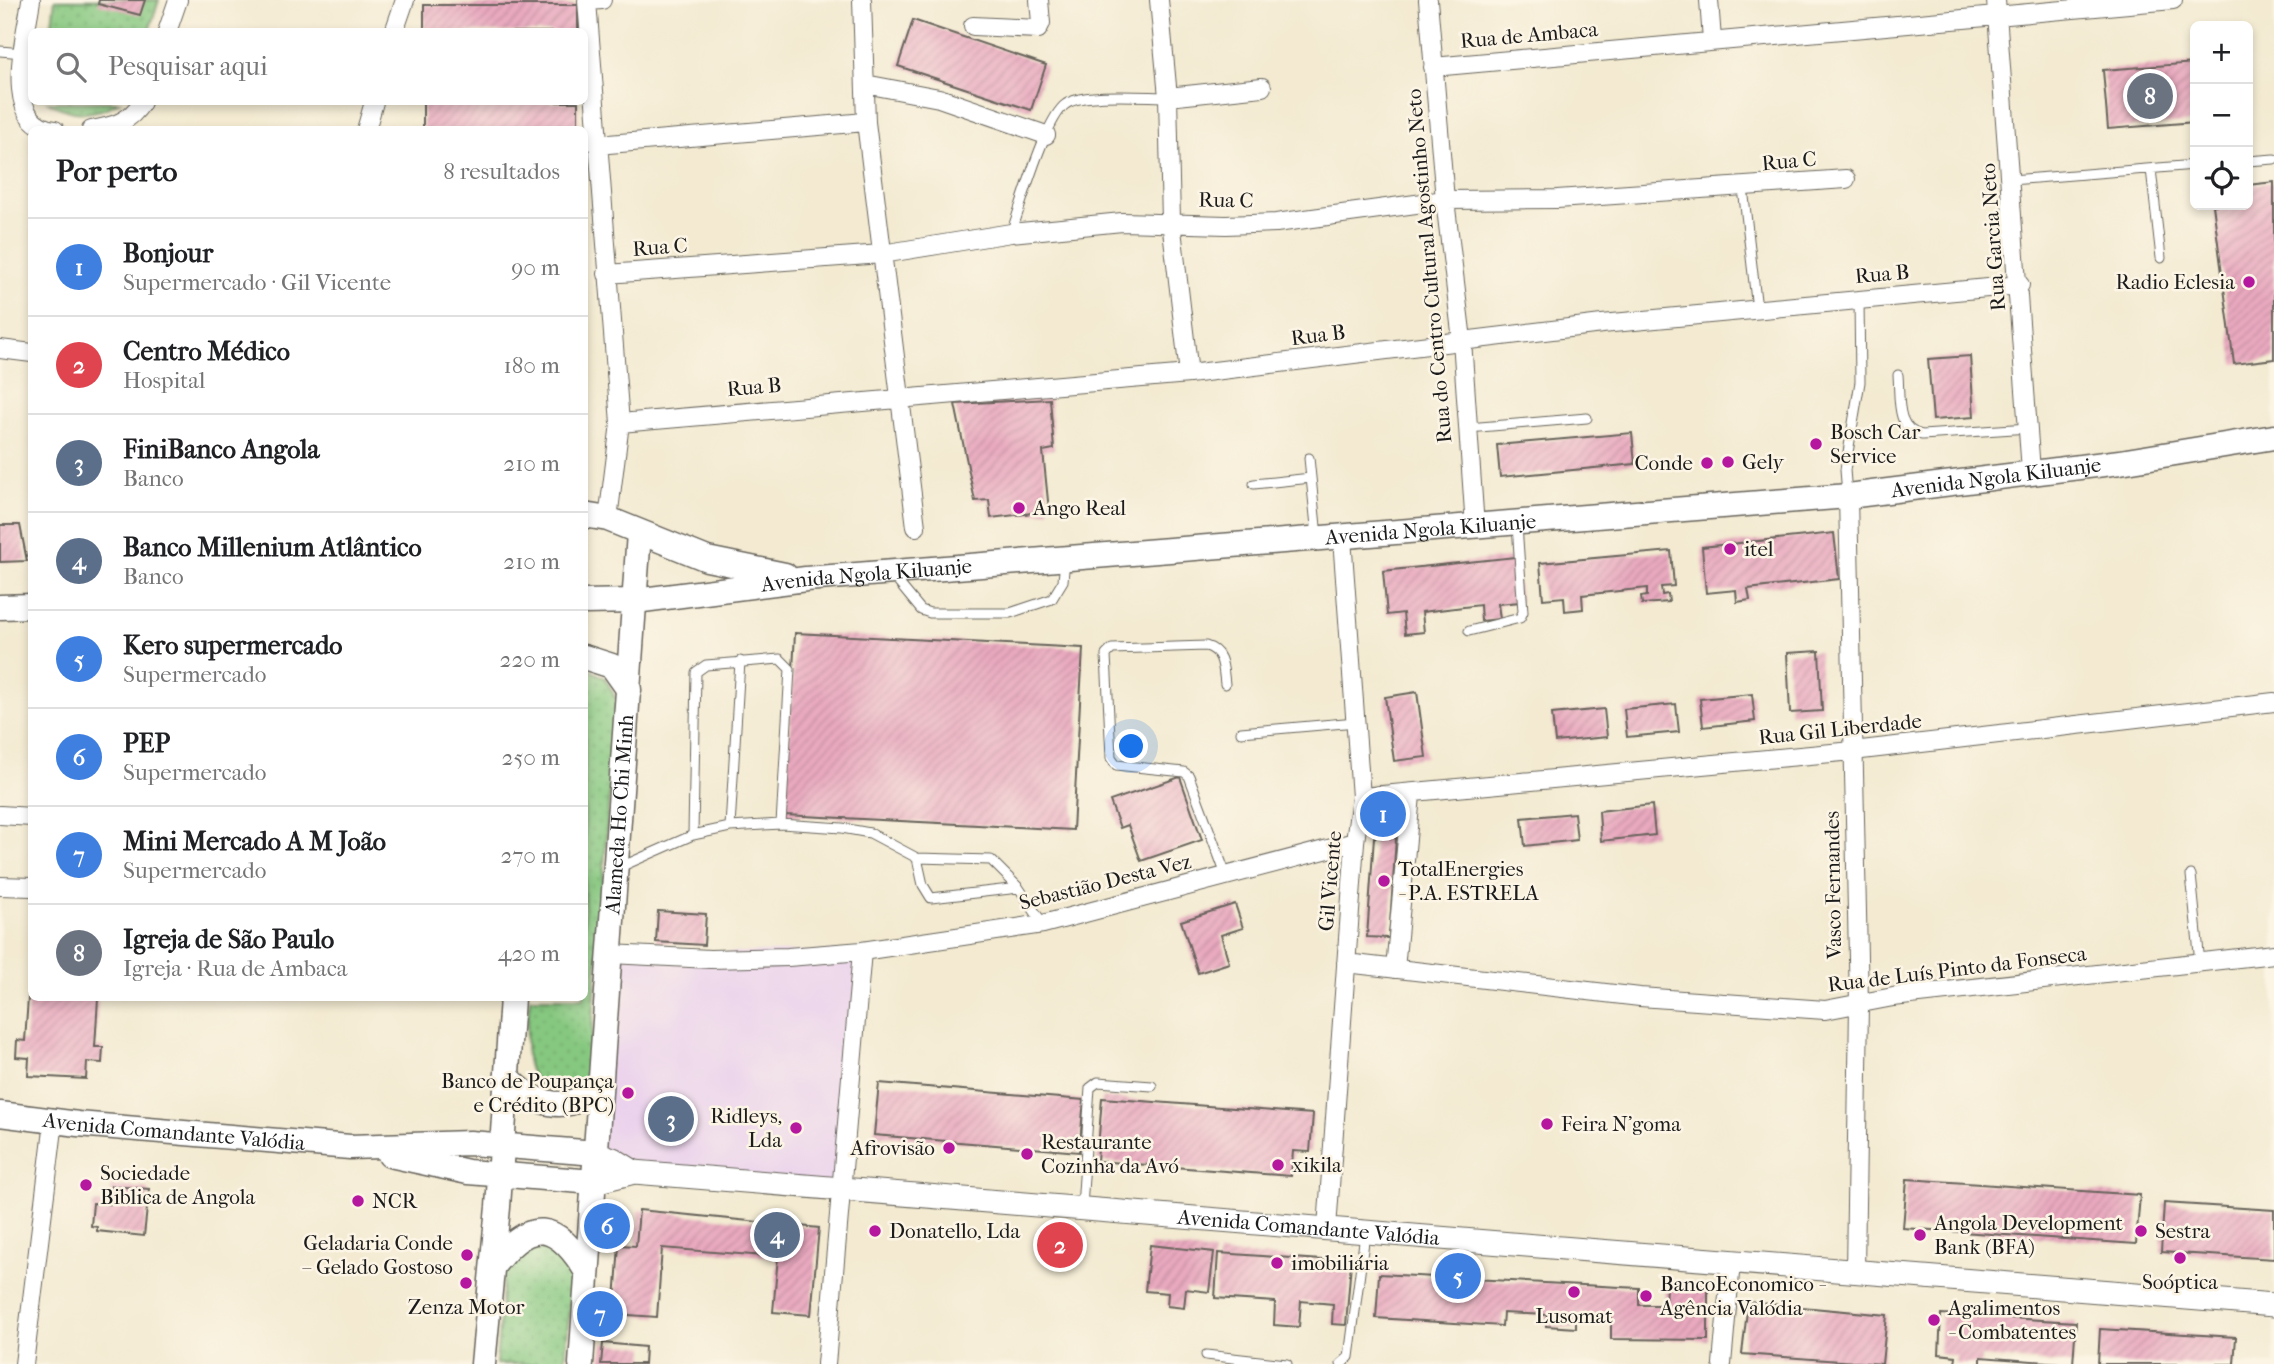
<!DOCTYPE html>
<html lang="pt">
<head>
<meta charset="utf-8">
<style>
	body { margin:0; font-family:"IM FELL French Canon",serif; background:#f6f6f6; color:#202124 }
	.controls { position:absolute; right:21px; top:21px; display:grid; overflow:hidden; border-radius:10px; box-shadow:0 4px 10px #0003 }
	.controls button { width:63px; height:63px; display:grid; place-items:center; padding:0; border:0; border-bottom:2px solid #e0e0e0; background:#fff; color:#202124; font:35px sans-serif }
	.you { position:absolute; left:1132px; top:747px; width:24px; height:24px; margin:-18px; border:5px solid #fff; border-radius:50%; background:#1a73e8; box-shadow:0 0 0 10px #1a73e833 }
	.badge { display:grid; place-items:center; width:46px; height:46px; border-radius:50%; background:#b5179e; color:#fff; font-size:23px; font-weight:700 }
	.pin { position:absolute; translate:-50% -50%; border:4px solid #fff; box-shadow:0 2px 7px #0006 }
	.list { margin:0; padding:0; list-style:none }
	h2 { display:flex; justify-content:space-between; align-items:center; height:91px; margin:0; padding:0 28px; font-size:30px }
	h2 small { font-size:23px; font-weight:400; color:#757577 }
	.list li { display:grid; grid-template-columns:46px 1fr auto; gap:21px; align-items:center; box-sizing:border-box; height:98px; padding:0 28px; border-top:2px solid #e0e0e0 }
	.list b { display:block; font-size:26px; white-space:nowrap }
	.list p { margin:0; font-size:23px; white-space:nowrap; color:#757577 }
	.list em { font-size:23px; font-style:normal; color:#757577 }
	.icon { flex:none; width:38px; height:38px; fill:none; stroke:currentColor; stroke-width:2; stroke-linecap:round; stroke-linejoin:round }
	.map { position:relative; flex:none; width:2274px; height:1364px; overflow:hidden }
	.search { position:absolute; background:#fff; box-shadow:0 4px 10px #0003; left:28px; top:28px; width:560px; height:77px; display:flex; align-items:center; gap:18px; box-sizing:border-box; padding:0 24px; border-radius:10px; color:#757577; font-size:26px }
	.panel { position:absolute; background:#fff; box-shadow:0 4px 10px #0003; left:28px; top:126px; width:560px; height:875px; border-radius:10px }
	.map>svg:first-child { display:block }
</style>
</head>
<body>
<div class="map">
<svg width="2274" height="1364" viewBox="0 0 2274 1364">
	<defs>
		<pattern id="park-dots" width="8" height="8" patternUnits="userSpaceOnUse" patternTransform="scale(1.75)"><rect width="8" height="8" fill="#86c880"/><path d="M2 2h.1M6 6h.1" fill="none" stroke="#73ab6e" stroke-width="1.8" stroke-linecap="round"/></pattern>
		<pattern id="building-hatch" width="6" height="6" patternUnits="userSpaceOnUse" patternTransform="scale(1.75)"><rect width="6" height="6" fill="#e9a9bf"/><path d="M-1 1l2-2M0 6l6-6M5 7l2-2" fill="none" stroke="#c791a4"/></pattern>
	</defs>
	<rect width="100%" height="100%" fill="#fcf5e5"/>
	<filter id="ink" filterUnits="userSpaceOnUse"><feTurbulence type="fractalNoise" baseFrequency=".0143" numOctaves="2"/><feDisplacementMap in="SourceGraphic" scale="14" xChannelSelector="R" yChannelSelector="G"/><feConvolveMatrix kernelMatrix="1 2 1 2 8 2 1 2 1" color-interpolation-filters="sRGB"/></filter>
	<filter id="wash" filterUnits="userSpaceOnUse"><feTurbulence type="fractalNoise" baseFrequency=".00686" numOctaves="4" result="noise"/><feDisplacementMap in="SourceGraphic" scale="28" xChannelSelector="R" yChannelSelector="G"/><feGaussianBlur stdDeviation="1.57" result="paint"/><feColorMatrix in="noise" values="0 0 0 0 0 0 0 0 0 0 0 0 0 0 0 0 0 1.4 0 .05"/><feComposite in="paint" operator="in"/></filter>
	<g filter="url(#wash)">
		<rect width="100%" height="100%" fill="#f3ead1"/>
		<path fill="#ead1ed" d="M862 951 840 1189 634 1172 596 1153 610 954Z"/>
		<path fill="url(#park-dots)" stroke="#51724e" stroke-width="2" d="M55 0H159L149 31 51 32Z
			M48 102H119C93 117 73 116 48 102Z
			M585 667 605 678 616 699 589 1077C580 1087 569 1093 555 1091 514 1084 528 1026 530 998H584Z
			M544 1243C559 1249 567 1260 572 1274L565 1364H496L504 1269 524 1245Z"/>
		<g id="blocks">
			<path fill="url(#building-hatch)" d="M99 0H145L140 15 98 4Z
				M424 5H578V32H424Z
				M913 20 1046 65 1031 110 898 66Z
				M2195 63V122L2108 129 2103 70Z
				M423 102H578V130H423Z
				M2274 182V359L2234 364 2213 205H2248V185Z
				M1970 356 1974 417 1933 420 1928 359Z
				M1050 399 1054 449 1043 451 1049 511 991 518 989 500 975 501 955 404Z
				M1632 433 1635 464 1500 477 1497 445Z
				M0 525H20L27 561 0 562Z
				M1834 533 1839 579 1748 589 1750 600 1737 602 1736 590 1706 593 1702 547Z
				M1671 551 1674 586 1661 587 1662 595 1668 594 1669 602 1642 604 1641 597 1647 596V588L1582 595 1583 609 1565 611 1564 597 1543 599 1540 563Z
				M1515 557 1520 602 1498 604 1500 619 1481 621 1480 605 1422 612 1424 632 1405 634 1403 613 1387 615 1383 571Z
				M795 633 1083 648 1073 830 785 815Z
				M1819 651 1822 711 1790 713 1787 653Z
				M1417 692 1426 757 1394 761 1385 697Z
				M1752 694 1755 721 1703 727 1700 699Z
				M1676 704 1679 732 1627 737 1624 709Z
				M1604 709 1607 737 1555 742 1552 714Z
				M1180 777 1202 840 1141 861 1128 825 1120 828 1110 801Z
				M1652 805 1655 835 1601 841 1599 811Z
				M1574 813 1577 840 1525 846 1522 818Z
				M1374 837 1396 838 1389 938 1367 937Z
				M1235 904 1243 928 1221 935 1229 963 1198 973 1181 921Z
				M658 911 706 914 704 945 656 942Z
				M29 984H32V998H98L95 1047H103L102 1063 87 1062 86 1079 28 1076 29 1058 16 1057 17 1040 25 1041Z
				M879 1083 1084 1100 1079 1152 874 1135Z
				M1102 1098 1313 1114 1310 1152 1293 1151 1291 1176 1097 1161Z
				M1907 1179 2140 1195 2136 1244 1903 1228Z
				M111 1186 149 1189 144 1236 97 1231V1227L91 1226 93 1203 110 1204Z
				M2164 1203 2274 1210V1259L2161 1252Z
				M639 1210 819 1228 811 1315 773 1312 778 1257 662 1248 657 1317 614 1314 619 1245 636 1246Z
				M1150 1245 1214 1252 1209 1292 1186 1289 1184 1308 1167 1306 1168 1293 1145 1291Z
				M1218 1253 1351 1262 1346 1325 1332 1324 1333 1304 1301 1301 1299 1327 1274 1325 1275 1302 1215 1298Z
				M1379 1274 1639 1288V1305H1665L1666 1287 1708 1288V1340L1611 1339V1316L1576 1314V1328L1546 1326 1547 1315 1503 1313 1502 1326 1376 1318Z
				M1748 1302 1887 1315 1882 1364 1742 1354Z
				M1941 1314 2076 1322 2073 1364 1981 1357V1364H1955L1956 1356 1939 1354Z
				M2100 1329 2236 1337 2234 1364H2098Z
				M603 1343 645 1347 644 1364H601Z"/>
		</g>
	</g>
	<g filter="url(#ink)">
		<use href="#blocks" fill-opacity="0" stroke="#67645b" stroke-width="2"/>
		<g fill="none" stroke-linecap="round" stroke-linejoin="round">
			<defs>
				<path id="service" d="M0 51 23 53
					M2248 161 2274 159
					M2151 169 2161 258
					M2011 180 2195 165
					M1743 188 1757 309
					M1011 233C1021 207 1045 118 1066 104 1085 92 1144 97 1168 97
					M1898 375C1900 398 1895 430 1922 435L2029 428
					M1468 428 1587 418
					M1309 458 1317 536
					M1254 484 1311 478
					M1847 494 1845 470 1860 382 1859 299
					M893 576 921 610 930 613H1010L1052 599 1063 581 1065 560
					M1469 631 1520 618 1523 612 1517 525
					M1225 684C1223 668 1224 651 1206 646L1112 649 1106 655 1111 758 1116 765 1184 772 1189 776 1226 875
					M1241 732 1356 722
					M730 827 740 661
					M693 835 696 672 706 665 780 659 790 669 781 824
					M917 858 923 885 931 898 1019 888
					M618 868 693 835 730 827 781 824 842 828 870 833 917 858 991 860 1019 888 1043 924
					M2191 875 2200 963
					M1082 1207 1090 1088 1098 1082 1152 1086
					M1206 1355 1287 1364
					M1341 1364 1349 1357 1365 1234"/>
				<path id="minor" d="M31 0C26 37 0 124 55 130
					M602 0 587 1 620 423 608 519
					M862 0 866 122 916 527
					M1159 0 1168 97 1171 221 1189 374
					M1428 0 1445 200 1462 340 1475 527
					M1709 0 1712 40
					M1996 0 2031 471
					M973 26 1038 29 1041 23 1039 0
					M167 32 178 0
					M394 32 405 0
					M1433 67 2173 0
					M865 84 939 98 1046 135
					M1168 97 1262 87
					M91 130C114 126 130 122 142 102
					M366 130 374 102
					M597 145 866 122
					M607 274 882 254 1011 233 1122 222 1226 225 1276 223 1445 200 1557 199 1846 179
					M0 349 32 353
					M620 423 1189 374 1602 324 2020 285
					M1848 496 1859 1004 1855 1272
					M1361 797 1853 751 2274 702
					M0 815 32 817
					M0 886 32 887
					M610 954 710 959 788 957 862 951 1043 924 1355 842
					M1346 963 1640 997 1825 1010 1893 997 2274 954
					M1395 969 1411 795
					M1327 1228 1355 842 1361 797 1342 538
					M24 1364 54 1121
					M826 1364 862 951
					M1722 1364 1731 1262"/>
				<g id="tertiary">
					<path d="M596 1153 613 1159 634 1172"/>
					<path id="s1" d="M594 1182 634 1172C1181 1217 1727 1262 2274 1305"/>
				</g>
				<g id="secondary">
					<path d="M584 515 608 519 707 559 785 575"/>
					<path id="s2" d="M584 602 635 601 806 579 1848 496 2120 462 2274 437"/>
					<path d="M0 607 32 606"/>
					<path d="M584 657 612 666 629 690"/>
					<path d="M507 1076C534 1107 571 1116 600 1083"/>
					<path id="s3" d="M0 1114 78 1124 350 1147 470 1143 596 1153"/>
					<path d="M390 1155 468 1172 594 1182"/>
					<path d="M493 1266C530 1217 556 1221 587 1272"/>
					<path d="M483 1364 498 1207 512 998"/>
					<path id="s4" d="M581 1364 639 533"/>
				</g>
			</defs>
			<use href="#service" stroke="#67645b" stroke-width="11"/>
			<use href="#minor" stroke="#67645b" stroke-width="20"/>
			<use href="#tertiary" stroke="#67645b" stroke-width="25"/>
			<use href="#secondary" stroke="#67645b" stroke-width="27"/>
			<use href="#service" stroke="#fff" stroke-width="9"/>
			<use href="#minor" stroke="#fff" stroke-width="18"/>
			<use href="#tertiary" stroke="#fff" stroke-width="23"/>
			<use href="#secondary" stroke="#fff" stroke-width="24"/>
		</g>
	</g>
	<g fill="#b5179e" stroke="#fcf5e5" stroke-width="2.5">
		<circle cx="2249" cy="282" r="7"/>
		<circle cx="1816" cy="444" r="7"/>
		<circle cx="1728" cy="462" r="7"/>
		<circle cx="1707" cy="463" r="7"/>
		<circle cx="1019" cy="508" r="7"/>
		<circle cx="1730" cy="549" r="7"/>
		<circle cx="1384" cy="881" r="7"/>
		<circle cx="628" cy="1093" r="7"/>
		<circle cx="1547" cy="1124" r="7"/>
		<circle cx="796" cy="1128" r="7"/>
		<circle cx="949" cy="1148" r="7"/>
		<circle cx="1027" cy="1154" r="7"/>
		<circle cx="1278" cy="1165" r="7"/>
		<circle cx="86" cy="1185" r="7"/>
		<circle cx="358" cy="1201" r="7"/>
		<circle cx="875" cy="1231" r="7"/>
		<circle cx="2141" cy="1231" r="7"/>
		<circle cx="1920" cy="1235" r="7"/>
		<circle cx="467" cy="1255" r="7"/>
		<circle cx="2180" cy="1258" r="7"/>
		<circle cx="1277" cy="1263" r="7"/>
		<circle cx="466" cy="1283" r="7"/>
		<circle cx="1574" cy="1292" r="7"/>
		<circle cx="1646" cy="1296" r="7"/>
		<circle cx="1934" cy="1320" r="7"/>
	</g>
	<g text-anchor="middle" stroke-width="5" stroke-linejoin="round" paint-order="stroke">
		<g font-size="21" fill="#1c1c1c" stroke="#fcf5e5">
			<text transform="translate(1529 35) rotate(-5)" y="7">Rua de Ambaca</text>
			<text transform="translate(1789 161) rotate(-5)" y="7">Rua C</text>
			<text transform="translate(1226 200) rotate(1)" y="7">Rua C</text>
			<text transform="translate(1993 237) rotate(-94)" y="7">Rua Garcia Neto</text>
			<text transform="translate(660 247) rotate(-4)" y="7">Rua C</text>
			<text transform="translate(1429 266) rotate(-95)" y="7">Rua do Centro Cultural Agostinho Neto</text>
			<text transform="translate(1882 274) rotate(-5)" y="7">Rua B</text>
			<text transform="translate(1318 335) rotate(-7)" y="7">Rua B</text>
			<text transform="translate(754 387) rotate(-5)" y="7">Rua B</text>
			<text dy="7" stroke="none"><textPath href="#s2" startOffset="1418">Avenida Ngola Kiluanje</textPath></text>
			<text dy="7" stroke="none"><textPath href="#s2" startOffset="850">Avenida Ngola Kiluanje</textPath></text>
			<text dy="7" stroke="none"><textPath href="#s2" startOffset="284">Avenida Ngola Kiluanje</textPath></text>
			<text transform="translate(1840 729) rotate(-6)" y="7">Rua Gil Liberdade</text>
			<text dy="7" stroke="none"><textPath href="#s4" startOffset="551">Alameda Ho Chi Minh</textPath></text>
			<text transform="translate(1330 881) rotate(-85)" y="7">Gil Vicente</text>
			<text transform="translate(1105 882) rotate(-14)" y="7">Sebastião Desta Vez</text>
			<text transform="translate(1833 885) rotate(-91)" y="7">Vasco Fernandes</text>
			<text transform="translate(1957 969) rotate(-7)" y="7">Rua de Luís Pinto da Fonseca</text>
			<text dy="7" stroke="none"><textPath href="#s3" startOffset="175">Avenida Comandante Valódia</textPath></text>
			<text dy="7" stroke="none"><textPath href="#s1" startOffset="718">Avenida Comandante Valódia</textPath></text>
		</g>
		<g font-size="21" fill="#1c1c1c" stroke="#fcf5e5" text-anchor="start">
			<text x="2235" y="289" text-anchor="end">Radio Eclesia</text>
			<text x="1830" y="439">Bosch Car<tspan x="1830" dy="24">Service</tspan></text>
			<text x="1742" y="469">Gely</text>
			<text x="1693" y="470" text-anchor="end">Conde</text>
			<text x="1033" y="515">Ango Real</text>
			<text x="1744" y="556">itel</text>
			<text x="1398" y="876">TotalEnergies<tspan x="1398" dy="24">- P.A. ESTRELA</tspan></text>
			<text x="614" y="1088" text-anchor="end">Banco de Poupança<tspan x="614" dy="24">e Crédito (BPC)</tspan></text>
			<text x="782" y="1123" text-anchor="end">Ridleys,<tspan x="782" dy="24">Lda</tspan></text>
			<text x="1561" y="1131">Feira N'goma</text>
			<text x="1041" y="1149">Restaurante<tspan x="1041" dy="24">Cozinha da Avó</tspan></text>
			<text x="935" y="1155" text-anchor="end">Afrovisão</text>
			<text x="1292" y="1172">xikila</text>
			<text x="100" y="1180">Sociedade<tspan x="100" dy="24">Biblica de Angola</tspan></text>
			<text x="372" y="1208">NCR</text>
			<text x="1934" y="1230">Angola Development<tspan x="1934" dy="24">Bank (BFA)</tspan></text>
			<text x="889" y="1238">Donatello, Lda</text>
			<text x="2155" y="1238">Sestra</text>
			<text x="453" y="1250" text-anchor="end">Geladaria Conde<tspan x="453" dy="24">– Gelado Gostoso</tspan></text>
			<text x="1291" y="1270">imobiliária</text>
			<text x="2180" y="1289" text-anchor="middle">Soóptica</text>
			<text x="1660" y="1291">BancoEconomico -<tspan x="1660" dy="24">Agência Valódia</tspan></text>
			<text x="466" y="1314" text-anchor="middle">Zenza Motor</text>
			<text x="1948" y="1315">Agalimentos<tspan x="1948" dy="24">- Combatentes</tspan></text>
			<text x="1574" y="1323" text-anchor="middle">Lusomat</text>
		</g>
	</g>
</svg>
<div class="controls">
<button>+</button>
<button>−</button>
<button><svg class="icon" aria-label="locate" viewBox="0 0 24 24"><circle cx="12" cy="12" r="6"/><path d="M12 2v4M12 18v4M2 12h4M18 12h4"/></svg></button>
</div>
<div class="you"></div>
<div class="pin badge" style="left:1383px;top:814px;background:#3f7fe0">1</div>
<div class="pin badge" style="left:1060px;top:1245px;background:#e0444e">2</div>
<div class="pin badge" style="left:671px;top:1119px;background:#5c6f8a">3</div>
<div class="pin badge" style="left:777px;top:1235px;background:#5c6f8a">4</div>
<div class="pin badge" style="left:1458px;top:1276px;background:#3f7fe0">5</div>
<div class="pin badge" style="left:607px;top:1226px;background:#3f7fe0">6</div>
<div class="pin badge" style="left:600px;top:1314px;background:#3f7fe0">7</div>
<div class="pin badge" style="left:2150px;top:96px;background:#6b7280">8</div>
<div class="search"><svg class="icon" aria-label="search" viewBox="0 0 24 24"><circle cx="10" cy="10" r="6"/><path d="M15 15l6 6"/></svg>Pesquisar aqui</div>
<section class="panel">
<h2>Por perto<small>8 resultados</small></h2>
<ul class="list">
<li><span class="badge" style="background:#3f7fe0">1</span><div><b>Bonjour</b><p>Supermercado · Gil Vicente</p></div><em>90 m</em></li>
<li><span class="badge" style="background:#e0444e">2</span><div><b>Centro Médico</b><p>Hospital</p></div><em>180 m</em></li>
<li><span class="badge" style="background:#5c6f8a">3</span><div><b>FiniBanco Angola</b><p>Banco</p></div><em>210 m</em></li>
<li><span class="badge" style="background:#5c6f8a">4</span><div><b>Banco Millenium Atlântico</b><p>Banco</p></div><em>210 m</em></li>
<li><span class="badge" style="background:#3f7fe0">5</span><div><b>Kero supermercado</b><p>Supermercado</p></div><em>220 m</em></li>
<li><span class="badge" style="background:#3f7fe0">6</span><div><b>PEP</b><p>Supermercado</p></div><em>250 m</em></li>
<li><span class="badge" style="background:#3f7fe0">7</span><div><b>Mini Mercado A M João</b><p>Supermercado</p></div><em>270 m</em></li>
<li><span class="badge" style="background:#6b7280">8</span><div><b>Igreja de São Paulo</b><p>Igreja · Rua de Ambaca</p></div><em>420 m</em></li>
</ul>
</section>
</div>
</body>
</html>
